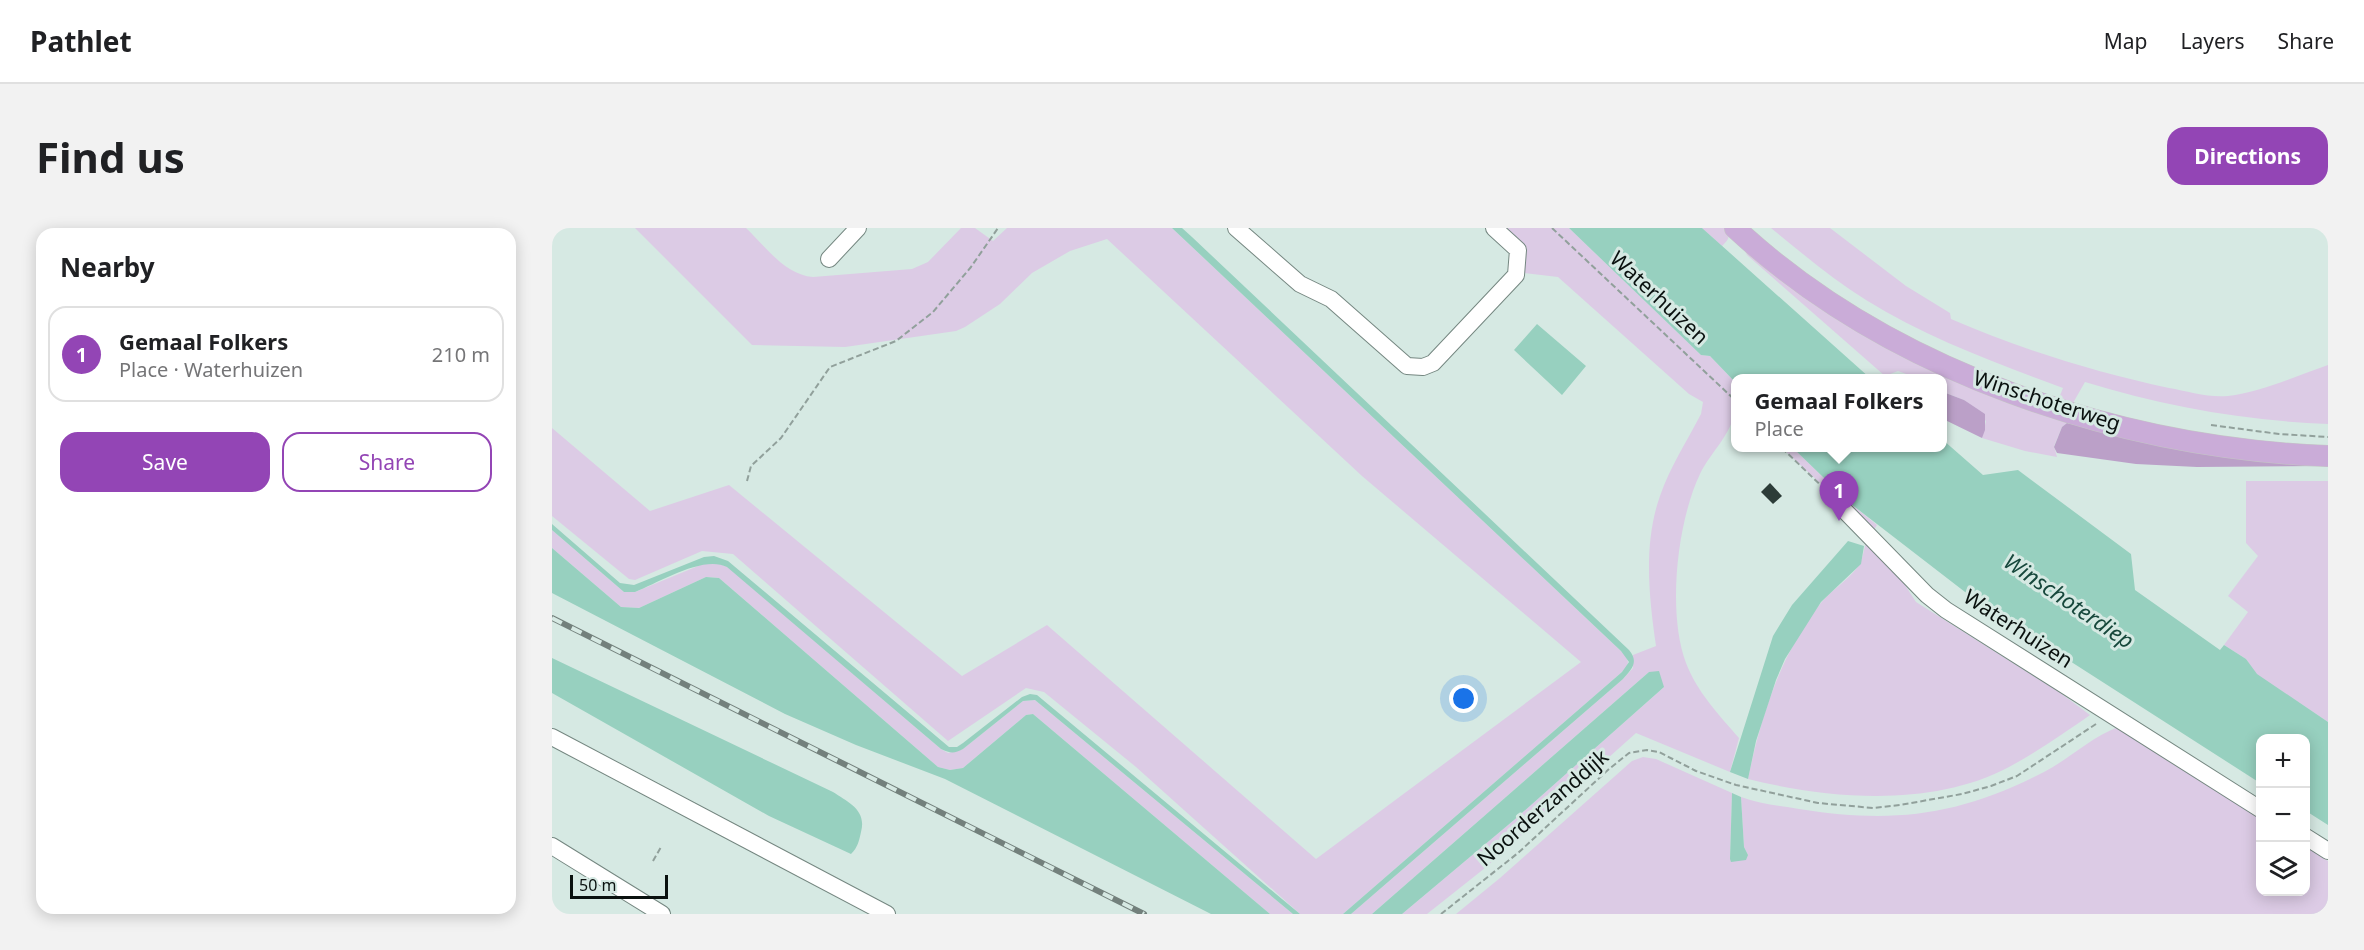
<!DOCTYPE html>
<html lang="en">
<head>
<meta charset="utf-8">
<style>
	body { margin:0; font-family:"Noto Sans",sans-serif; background:#f2f2f2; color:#202124 }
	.controls { position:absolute; right:18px; bottom:18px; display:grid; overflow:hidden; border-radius:12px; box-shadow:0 3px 15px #0003 }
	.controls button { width:54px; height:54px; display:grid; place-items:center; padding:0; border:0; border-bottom:2px solid #e0e0e0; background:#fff; color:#202124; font:30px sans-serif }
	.scale { position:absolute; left:18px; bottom:15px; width:98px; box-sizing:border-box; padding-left:6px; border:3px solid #0a110f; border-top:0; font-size:16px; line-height:21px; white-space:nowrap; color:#0a110f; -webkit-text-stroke:4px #d6e9e3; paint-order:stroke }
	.you { position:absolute; left:912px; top:471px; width:21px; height:21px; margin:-15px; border:4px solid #fff; border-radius:50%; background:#1a73e8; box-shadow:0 0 0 9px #1a73e833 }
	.badge { display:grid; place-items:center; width:39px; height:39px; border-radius:50%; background:#9345b5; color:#fff; font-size:20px; font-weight:700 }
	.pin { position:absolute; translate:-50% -50px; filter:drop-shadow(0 2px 3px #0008) }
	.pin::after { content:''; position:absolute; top:32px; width:21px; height:18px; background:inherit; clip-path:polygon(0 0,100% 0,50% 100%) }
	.popup { position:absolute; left:1179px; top:146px; width:216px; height:78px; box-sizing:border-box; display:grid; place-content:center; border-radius:12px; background:#fff; filter:drop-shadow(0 2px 4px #0005); font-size:20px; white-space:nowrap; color:#757577 }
	.popup b { font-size:22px; color:#202124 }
	.popup::after { content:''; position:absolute; left:50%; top:100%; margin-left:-12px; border:12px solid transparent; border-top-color:#fff }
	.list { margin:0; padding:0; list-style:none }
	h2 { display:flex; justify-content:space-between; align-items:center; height:78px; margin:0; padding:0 24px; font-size:26px }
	h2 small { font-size:20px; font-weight:400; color:#757577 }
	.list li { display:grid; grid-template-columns:39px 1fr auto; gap:18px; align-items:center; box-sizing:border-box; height:96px; margin:0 12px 12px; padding:0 12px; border:2px solid #e0e0e0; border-radius:18px }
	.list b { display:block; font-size:22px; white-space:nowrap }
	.list p { margin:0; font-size:20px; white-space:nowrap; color:#757577 }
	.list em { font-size:20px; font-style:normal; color:#757577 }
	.actions { display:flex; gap:12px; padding:18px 24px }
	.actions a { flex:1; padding:14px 0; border:2px solid #9345b5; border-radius:18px; text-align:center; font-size:21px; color:#9345b5 }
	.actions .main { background:#9345b5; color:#fff }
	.icon { flex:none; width:33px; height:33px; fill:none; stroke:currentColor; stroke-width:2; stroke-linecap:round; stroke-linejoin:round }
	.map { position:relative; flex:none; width:1776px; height:686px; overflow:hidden; border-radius:18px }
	header { display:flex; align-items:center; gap:36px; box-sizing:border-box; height:84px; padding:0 30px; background:#fff; border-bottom:2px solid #e0e0e0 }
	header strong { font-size:28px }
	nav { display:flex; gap:33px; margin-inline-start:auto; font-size:21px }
	.intro { display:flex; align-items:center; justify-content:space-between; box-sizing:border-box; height:144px; padding:0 36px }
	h1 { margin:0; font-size:42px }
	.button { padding:15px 27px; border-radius:18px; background:#9345b5; color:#fff; font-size:21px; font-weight:700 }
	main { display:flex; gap:36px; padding:0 36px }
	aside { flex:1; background:#fff; border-radius:18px; box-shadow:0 3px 15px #0003 }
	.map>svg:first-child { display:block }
</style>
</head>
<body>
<header>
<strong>Pathlet</strong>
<nav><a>Map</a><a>Layers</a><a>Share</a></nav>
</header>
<div class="intro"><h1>Find us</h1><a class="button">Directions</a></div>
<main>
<aside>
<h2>Nearby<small></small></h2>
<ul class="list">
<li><span class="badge">1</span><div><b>Gemaal Folkers</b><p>Place · Waterhuizen</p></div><em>210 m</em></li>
</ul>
<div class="actions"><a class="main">Save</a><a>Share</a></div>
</aside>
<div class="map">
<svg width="1776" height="686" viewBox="0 0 1776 686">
	<rect width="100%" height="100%" fill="#d6e9e3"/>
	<path fill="#dccbe5" d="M83 0H194C213 18 233 47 261 49L360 41 376 34 409 0H423L441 13 455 0H620L1069 423C1077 431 1079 436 1070 444L791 686H748L584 539 492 464 474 460 396 513 181 326 150 323 83 352 77 351 0 288V200L98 283 177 257 410 448 495 397 764 631 1029 434 810 248 555 11 518 23 480 45 448 76 413 99 404 103 293 119 200 117Z
		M953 0H1017L1149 127 1158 128 1183 154C1183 163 1185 173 1183 182 1180 206 1158 225 1148 246 1125 294 1115 385 1134 435 1145 464 1167 487 1187 510L1178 544 1084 505 933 640 875 686H850L962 592 1112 459 1097 444 820 686H799L1071 451 1081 440V427L1104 418C1097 369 1091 316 1108 268 1118 239 1135 213 1149 186L1151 174 1137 166 1006 49 971 45C975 26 965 15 953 0Z
		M1150 0H1174C1179 8 1177 11 1170 18Z
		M1219 0H1278L1354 58 1398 85 1399 91C1468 121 1543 144 1617 160 1635 163 1657 170 1676 168 1709 164 1744 148 1776 137V196C1693 193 1612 178 1533 154L1521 175 1507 170 1511 160C1444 135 1375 110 1314 72 1280 51 1250 25 1219 0Z
		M1191 19 1248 62 1516 190 1515 195 1510 199 1502 218 1505 229 1473 223 1430 210 1434 193 1412 172 1391 164 1390 150H1365L1346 143 1333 148 1195 27Z
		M1230 220H1241L1299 276 1325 297 1321 304Z
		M1694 253H1776V494L1704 446 1694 431 1672 417 1696 384 1676 368 1706 328 1694 315Z
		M0 302 72 364H83L151 336 165 335 176 339 389 521 396 525 411 521 471 473 483 472 741 686H718L481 486 474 487 411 540 398 542 386 539 167 350 154 349 87 380 69 379 0 320Z
		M1316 311 1342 340 1364 374 1507 464 1538 487C1514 504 1483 525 1457 539 1380 580 1277 571 1196 551 1209 488 1228 428 1268 376 1279 362 1297 352 1307 337 1312 330 1311 319 1316 311Z
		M1566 499 1708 590V664H1754V619L1776 633V686H904L948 650 1080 533 1091 529 1104 531 1180 565 1178 631 1196 627 1192 619 1189 569C1207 576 1229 578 1247 581 1341 596 1407 588 1492 544 1517 531 1538 510 1566 499Z"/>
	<path fill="#bba0c8" d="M1391 164 1412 172 1433 186V202L1430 210 1391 191Z
		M1515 195 1541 201 1776 238 1645 239 1584 236 1505 225 1502 219 1510 199Z"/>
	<path fill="#97d0bf" d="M620 0H630L640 9 1077 422C1087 434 1080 441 1071 451L799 686H791L1070 444 1077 434 1069 423Z
		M1017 0H1150L1318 150H1184L1183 154 1158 128 1149 127Z
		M985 96 1034 138 1010 167 962 122Z
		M1391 212 1431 247 1466 242 1579 326 1583 362 1668 422 1672 417 1694 431 1705 446 1776 494V597L1754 583V511H1708V555L1426 374 1299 276 1241 220H1390Z
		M0 296 68 355 82 357 152 329 162 328 176 333 397 519H405L411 515 470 469 478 466 485 467 748 686H741L483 472 471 473 411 521C402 526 398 525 389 521L175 339C151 327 108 354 83 364H72L0 302Z
		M1296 313 1312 318 1309 336 1269 374 1233 431 1224 452 1204 513 1196 551 1178 544 1221 408 1240 377Z
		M0 320 69 379 87 380 154 349 167 350 386 539 398 542 411 540 474 487 481 486 718 686H659L393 551 304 517 233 486 0 365Z
		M0 430 281 564C296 574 315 582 309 604 307 613 306 619 299 626L217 588 0 465Z
		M1107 443 1112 459 962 592 850 686H820L1097 444Z
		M1180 565 1189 569 1192 619 1196 627 1194 632 1179 634 1178 631Z"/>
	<path fill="#2c3c38" d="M1218 255 1230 268 1221 276 1209 264Z"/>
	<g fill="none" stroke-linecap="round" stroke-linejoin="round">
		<defs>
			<path id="minor" d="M684 0 748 56 779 71 855 138 871 139 881 135 964 47 966 22 942 0
				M277 31 306 0
				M1291 281 1375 367 1394 382 1708 581
				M0 509 335 686
				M1754 609 1776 623
				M0 618 110 686"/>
			<path id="major" d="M1183 0C1338 144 1567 220 1776 228"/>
		</defs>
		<use href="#minor" stroke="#758781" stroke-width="18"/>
		<use href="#major" stroke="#c4c6c5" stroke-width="22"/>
		<path stroke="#91a09b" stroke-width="2" stroke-dasharray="6 3" stroke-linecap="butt" d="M1000 0 1184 173
			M1659 197 1727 206 1776 209
			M1230 220 1281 269
			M195 253 199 238 229 210 278 139 344 113 381 84 419 39 446 0
			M101 633 109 619
			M889 686 966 625 1057 541 1077 525 1095 522 1107 524 1144 543 1184 557 1266 575 1321 580 1348 577 1410 566 1439 558 1465 548 1544 496"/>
		<use href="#minor" stroke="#fff" stroke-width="16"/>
		<use href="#major" stroke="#caacd8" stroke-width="21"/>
		<defs>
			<path id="rail" d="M0 390 592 686"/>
		</defs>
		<use href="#rail" stroke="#73807c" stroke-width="6"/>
		<use href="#rail" stroke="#d6e9e3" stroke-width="4" stroke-dasharray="11" stroke-linecap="butt"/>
	</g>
	<g text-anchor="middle" stroke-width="6" stroke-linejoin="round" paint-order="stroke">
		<g font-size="21" fill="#0a110f" stroke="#d6e9e3">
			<text transform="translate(1107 70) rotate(43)" y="7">Waterhuizen</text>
			<text transform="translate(1495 173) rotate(18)" y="7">Winschoterweg</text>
			<text transform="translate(1466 401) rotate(33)" y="7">Waterhuizen</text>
			<text transform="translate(991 580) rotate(-41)" y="7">Noorderzanddijk</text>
		</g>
		<g font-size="22" font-style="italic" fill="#17483c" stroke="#d6e9e3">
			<text transform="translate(1517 373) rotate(34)" y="8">Winschoterdiep</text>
		</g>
	</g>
</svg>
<div class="controls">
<button>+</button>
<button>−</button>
<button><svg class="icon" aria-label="layers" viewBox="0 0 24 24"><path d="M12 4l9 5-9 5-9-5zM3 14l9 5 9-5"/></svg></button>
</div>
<div class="scale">50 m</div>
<div class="you"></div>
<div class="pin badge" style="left:1287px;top:293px">1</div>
<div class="popup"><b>Gemaal Folkers</b>Place</div>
</div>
</main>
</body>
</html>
